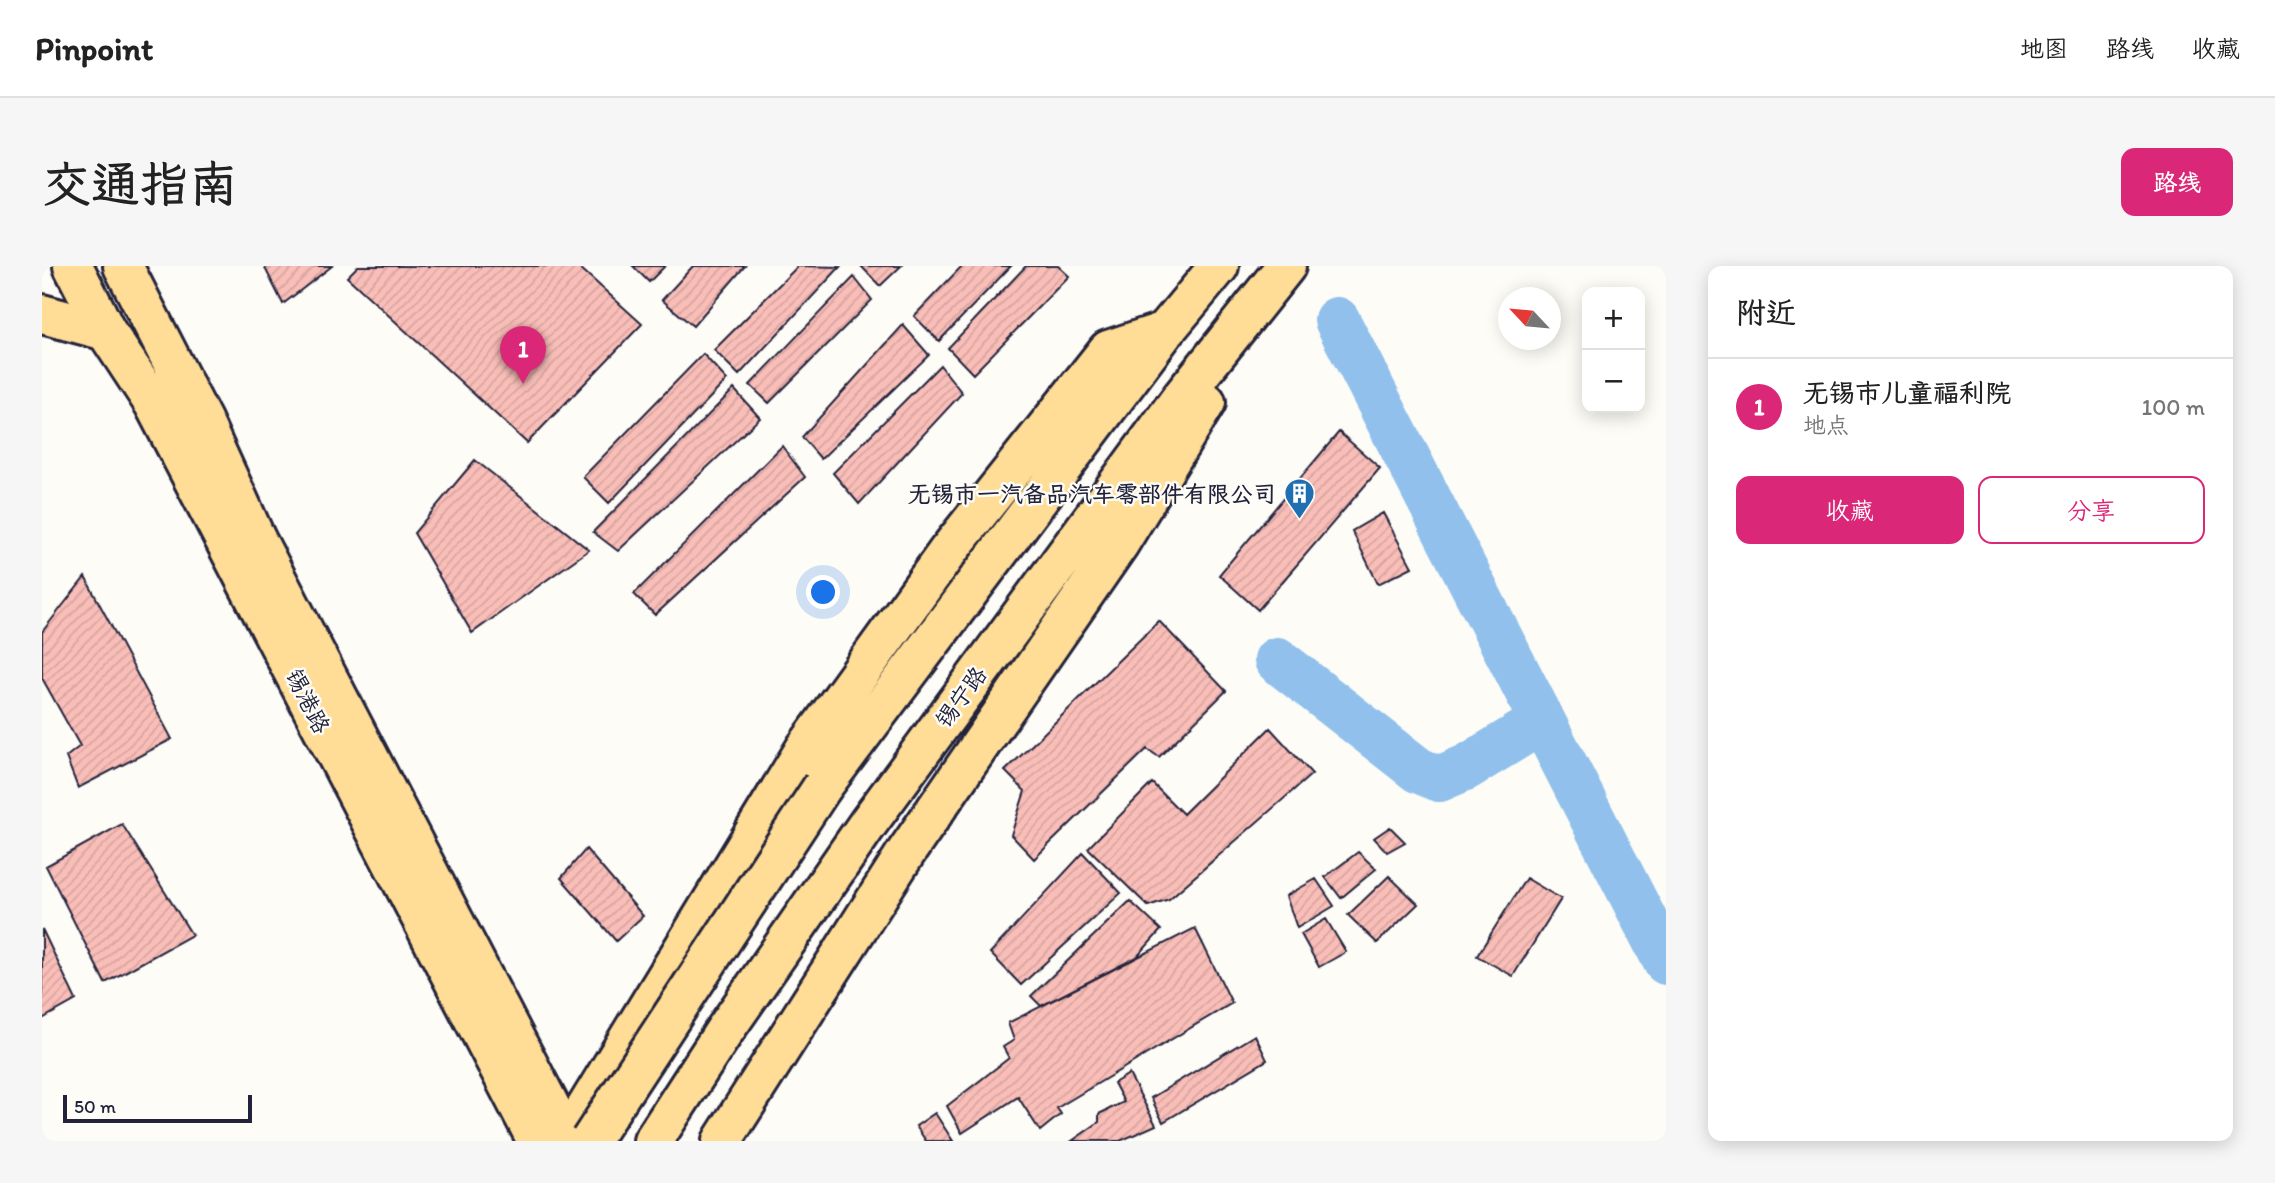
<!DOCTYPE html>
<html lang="zh">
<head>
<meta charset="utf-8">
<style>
	body { margin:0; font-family:Itim,"LXGW WenKai TC",sans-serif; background:#f6f6f6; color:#222 }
	.controls { position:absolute; right:21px; top:21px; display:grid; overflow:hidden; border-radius:14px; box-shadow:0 4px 18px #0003 }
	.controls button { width:63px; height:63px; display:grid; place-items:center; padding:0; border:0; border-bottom:2px solid #e0e0e0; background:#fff; color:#222; font:35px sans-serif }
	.compass { position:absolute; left:1456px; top:21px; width:63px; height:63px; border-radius:50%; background:#fff; box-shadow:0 4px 18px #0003; rotate:296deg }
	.scale { position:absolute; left:21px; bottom:18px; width:189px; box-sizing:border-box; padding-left:7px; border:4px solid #22223b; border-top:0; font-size:19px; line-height:24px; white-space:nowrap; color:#22223b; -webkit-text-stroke:5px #fdfcf7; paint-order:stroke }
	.you { position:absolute; left:782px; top:327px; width:24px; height:24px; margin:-18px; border:5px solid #fff; border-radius:50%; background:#1a73e8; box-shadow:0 0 0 10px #1a73e833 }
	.badge { display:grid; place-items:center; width:46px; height:46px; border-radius:50%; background:#db2777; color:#fff; font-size:23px; font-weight:700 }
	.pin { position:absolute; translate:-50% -58px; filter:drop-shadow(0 2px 4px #0008) }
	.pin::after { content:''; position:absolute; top:37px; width:24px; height:21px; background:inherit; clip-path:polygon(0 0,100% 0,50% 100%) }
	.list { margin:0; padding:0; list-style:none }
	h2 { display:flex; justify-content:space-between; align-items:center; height:91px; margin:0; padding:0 28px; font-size:30px }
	h2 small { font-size:23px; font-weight:400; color:#767676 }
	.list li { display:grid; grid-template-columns:46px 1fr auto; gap:21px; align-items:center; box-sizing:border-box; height:98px; padding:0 28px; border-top:2px solid #e0e0e0 }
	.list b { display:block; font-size:26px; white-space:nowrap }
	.list p { margin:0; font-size:23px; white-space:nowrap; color:#767676 }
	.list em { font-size:23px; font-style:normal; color:#767676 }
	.actions { display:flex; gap:14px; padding:21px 28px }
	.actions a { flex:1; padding:16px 0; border:2px solid #db2777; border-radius:14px; text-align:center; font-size:24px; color:#db2777 }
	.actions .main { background:#db2777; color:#fff }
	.map { position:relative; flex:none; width:1624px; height:875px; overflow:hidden; border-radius:14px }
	header { display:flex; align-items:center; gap:42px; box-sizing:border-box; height:98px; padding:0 35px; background:#fff; border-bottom:2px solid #e0e0e0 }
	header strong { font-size:33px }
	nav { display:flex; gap:38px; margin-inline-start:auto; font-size:24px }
	.intro { display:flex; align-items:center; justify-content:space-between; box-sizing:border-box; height:168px; padding:0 42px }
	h1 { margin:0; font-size:49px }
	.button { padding:18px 32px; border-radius:14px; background:#db2777; color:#fff; font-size:24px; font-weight:700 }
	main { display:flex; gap:42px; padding:0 42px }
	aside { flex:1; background:#fff; border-radius:14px; box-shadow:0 4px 18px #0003 }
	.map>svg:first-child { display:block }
</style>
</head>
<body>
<header>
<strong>Pinpoint</strong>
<nav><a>地图</a><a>路线</a><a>收藏</a></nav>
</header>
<div class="intro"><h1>交通指南</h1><a class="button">路线</a></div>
<main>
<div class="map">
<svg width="1624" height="875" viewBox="0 0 1624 875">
	<defs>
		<pattern id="building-hatch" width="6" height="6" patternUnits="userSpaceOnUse" patternTransform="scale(1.75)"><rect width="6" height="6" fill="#fabeb8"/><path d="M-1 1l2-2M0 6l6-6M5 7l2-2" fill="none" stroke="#d6a39f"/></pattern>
	</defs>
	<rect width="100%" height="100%" fill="#fdfcf7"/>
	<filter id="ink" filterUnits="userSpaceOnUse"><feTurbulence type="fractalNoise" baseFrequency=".0143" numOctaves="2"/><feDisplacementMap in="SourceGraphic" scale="14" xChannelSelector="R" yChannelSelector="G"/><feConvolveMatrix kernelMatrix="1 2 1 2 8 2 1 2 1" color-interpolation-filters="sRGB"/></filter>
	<g filter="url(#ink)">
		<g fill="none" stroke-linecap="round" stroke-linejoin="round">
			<path stroke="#90c0eb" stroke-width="46" d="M1295 54 1624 696
				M1235 394 1376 504 1397 513 1425 501 1500 455"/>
		</g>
		<path fill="url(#building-hatch)" stroke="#22223b" stroke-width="2" d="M222 0H290L241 38Z
			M316 0H536L600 58 485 177 305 11Z
			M591 0H623L607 16Z
			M651 0H703L651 60 620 34Z
			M756 0 798 1 697 109 672 84Z
			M819 0H859L838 20Z
			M920 0H969L897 75 872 50Z
			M984 0H1016L1027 10 931 108 906 82Z
			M812 11 830 34 727 137 708 119Z
			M861 59 887 89 779 193 760 171Z
			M661 88 685 114 567 237 541 211Z
			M898 99 920 127 817 238 791 207Z
			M692 123 718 152 576 285 551 266Z
			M1297 166 1338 202 1216 344 1177 309Z
			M740 180 763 211 613 349 592 328Z
			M433 194 547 284 430 367 372 267Z
			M1341 247 1370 301 1336 318 1310 265Z
			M43 311 130 473 36 522 24 491 38 480 0 412V366Z
			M1117 355 1184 425 1117 491 1105 483 992 593 969 569 983 525 963 505Z
			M1228 462 1270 508 1127 633 1106 640 1046 582 1110 517 1141 548Z
			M80 558 150 669 63 717 4 600Z
			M1348 561 1363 576 1345 586 1332 572Z
			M544 583 601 650 574 675 519 612Z
			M1316 586 1334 603 1299 632 1283 611Z
			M1041 587 1079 627 979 719 948 687Z
			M1347 610 1376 638 1335 677 1306 649Z
			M1484 612 1519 633 1471 710 1435 690Z
			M1274 613 1292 640 1255 662 1244 630Z
			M1088 635 1119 664 1095 691 999 740 989 730Z
			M1284 653 1304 686 1277 701 1259 668Z
			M1153 662 1190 737 1015 842 1019 848 998 865 976 831 920 867 905 840 967 792 961 781 972 774 966 757Z
			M0 663 34 734 0 753Z
			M1213 769 1225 794 1121 856 1109 832Z
			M1087 808 1114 859 1078 875H1030L1057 856V848L1082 836 1072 817Z
			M893 847 911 875H884L874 860Z"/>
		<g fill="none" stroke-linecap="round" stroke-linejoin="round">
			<defs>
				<path id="primary" d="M31 0 64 65 112 138 495 875
					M81 0 161 156 214 273 526 875
					M781 520 1123 65 1177 0
					M524 875 763 483 907 284 1066 84 1123 65
					M611 875 683 764 827 556 1139 132 1244 0
					M680 875 865 585 1077 278 1164 136"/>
				<path id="highway" d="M0 48 64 65"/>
			</defs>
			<use href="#primary" stroke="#22223b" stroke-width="44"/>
			<use href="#highway" stroke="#22223b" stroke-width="44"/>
			<use href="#primary" stroke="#ffdd96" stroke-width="38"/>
			<use href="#highway" stroke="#ffdd96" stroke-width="38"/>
			<defs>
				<path id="primary-bridge" d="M548 875 781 520"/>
			</defs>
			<use href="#primary-bridge" stroke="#22223b" stroke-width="44" stroke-linecap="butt"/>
			<use href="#primary-bridge" stroke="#ffdd96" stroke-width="38"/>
		</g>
	</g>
	<defs>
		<symbol id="building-pin" viewBox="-11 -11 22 30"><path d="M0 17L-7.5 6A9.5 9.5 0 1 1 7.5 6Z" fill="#1f6fb2" stroke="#fdfcf7"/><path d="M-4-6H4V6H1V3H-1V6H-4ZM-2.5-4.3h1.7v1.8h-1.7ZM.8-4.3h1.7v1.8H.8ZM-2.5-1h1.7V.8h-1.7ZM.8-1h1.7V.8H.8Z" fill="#fff"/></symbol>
	</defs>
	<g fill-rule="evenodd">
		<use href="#building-pin" x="1240" y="210" width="35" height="47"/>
	</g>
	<g text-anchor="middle" stroke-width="5" stroke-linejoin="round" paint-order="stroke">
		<g font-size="23" font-weight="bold" fill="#22223b" stroke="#fdfcf7" text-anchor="end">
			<text x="1234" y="236">无锡市一汽备品汽车零部件有限公司</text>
		</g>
		<g font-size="23" fill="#22223b" stroke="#fdfcf7">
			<text transform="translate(919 431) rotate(-54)" y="8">锡宁路</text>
			<text transform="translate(266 435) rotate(63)" y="8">锡港路</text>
		</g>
	</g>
</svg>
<div class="controls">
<button>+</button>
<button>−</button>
</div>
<svg class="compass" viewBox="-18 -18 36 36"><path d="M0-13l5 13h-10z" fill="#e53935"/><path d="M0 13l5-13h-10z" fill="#767676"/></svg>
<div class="scale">50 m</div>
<div class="you"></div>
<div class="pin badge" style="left:481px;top:118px">1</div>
</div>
<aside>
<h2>附近<small></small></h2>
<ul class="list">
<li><span class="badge">1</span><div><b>无锡市儿童福利院</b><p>地点</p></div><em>100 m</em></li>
</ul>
<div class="actions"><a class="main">收藏</a><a>分享</a></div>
</aside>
</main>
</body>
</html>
